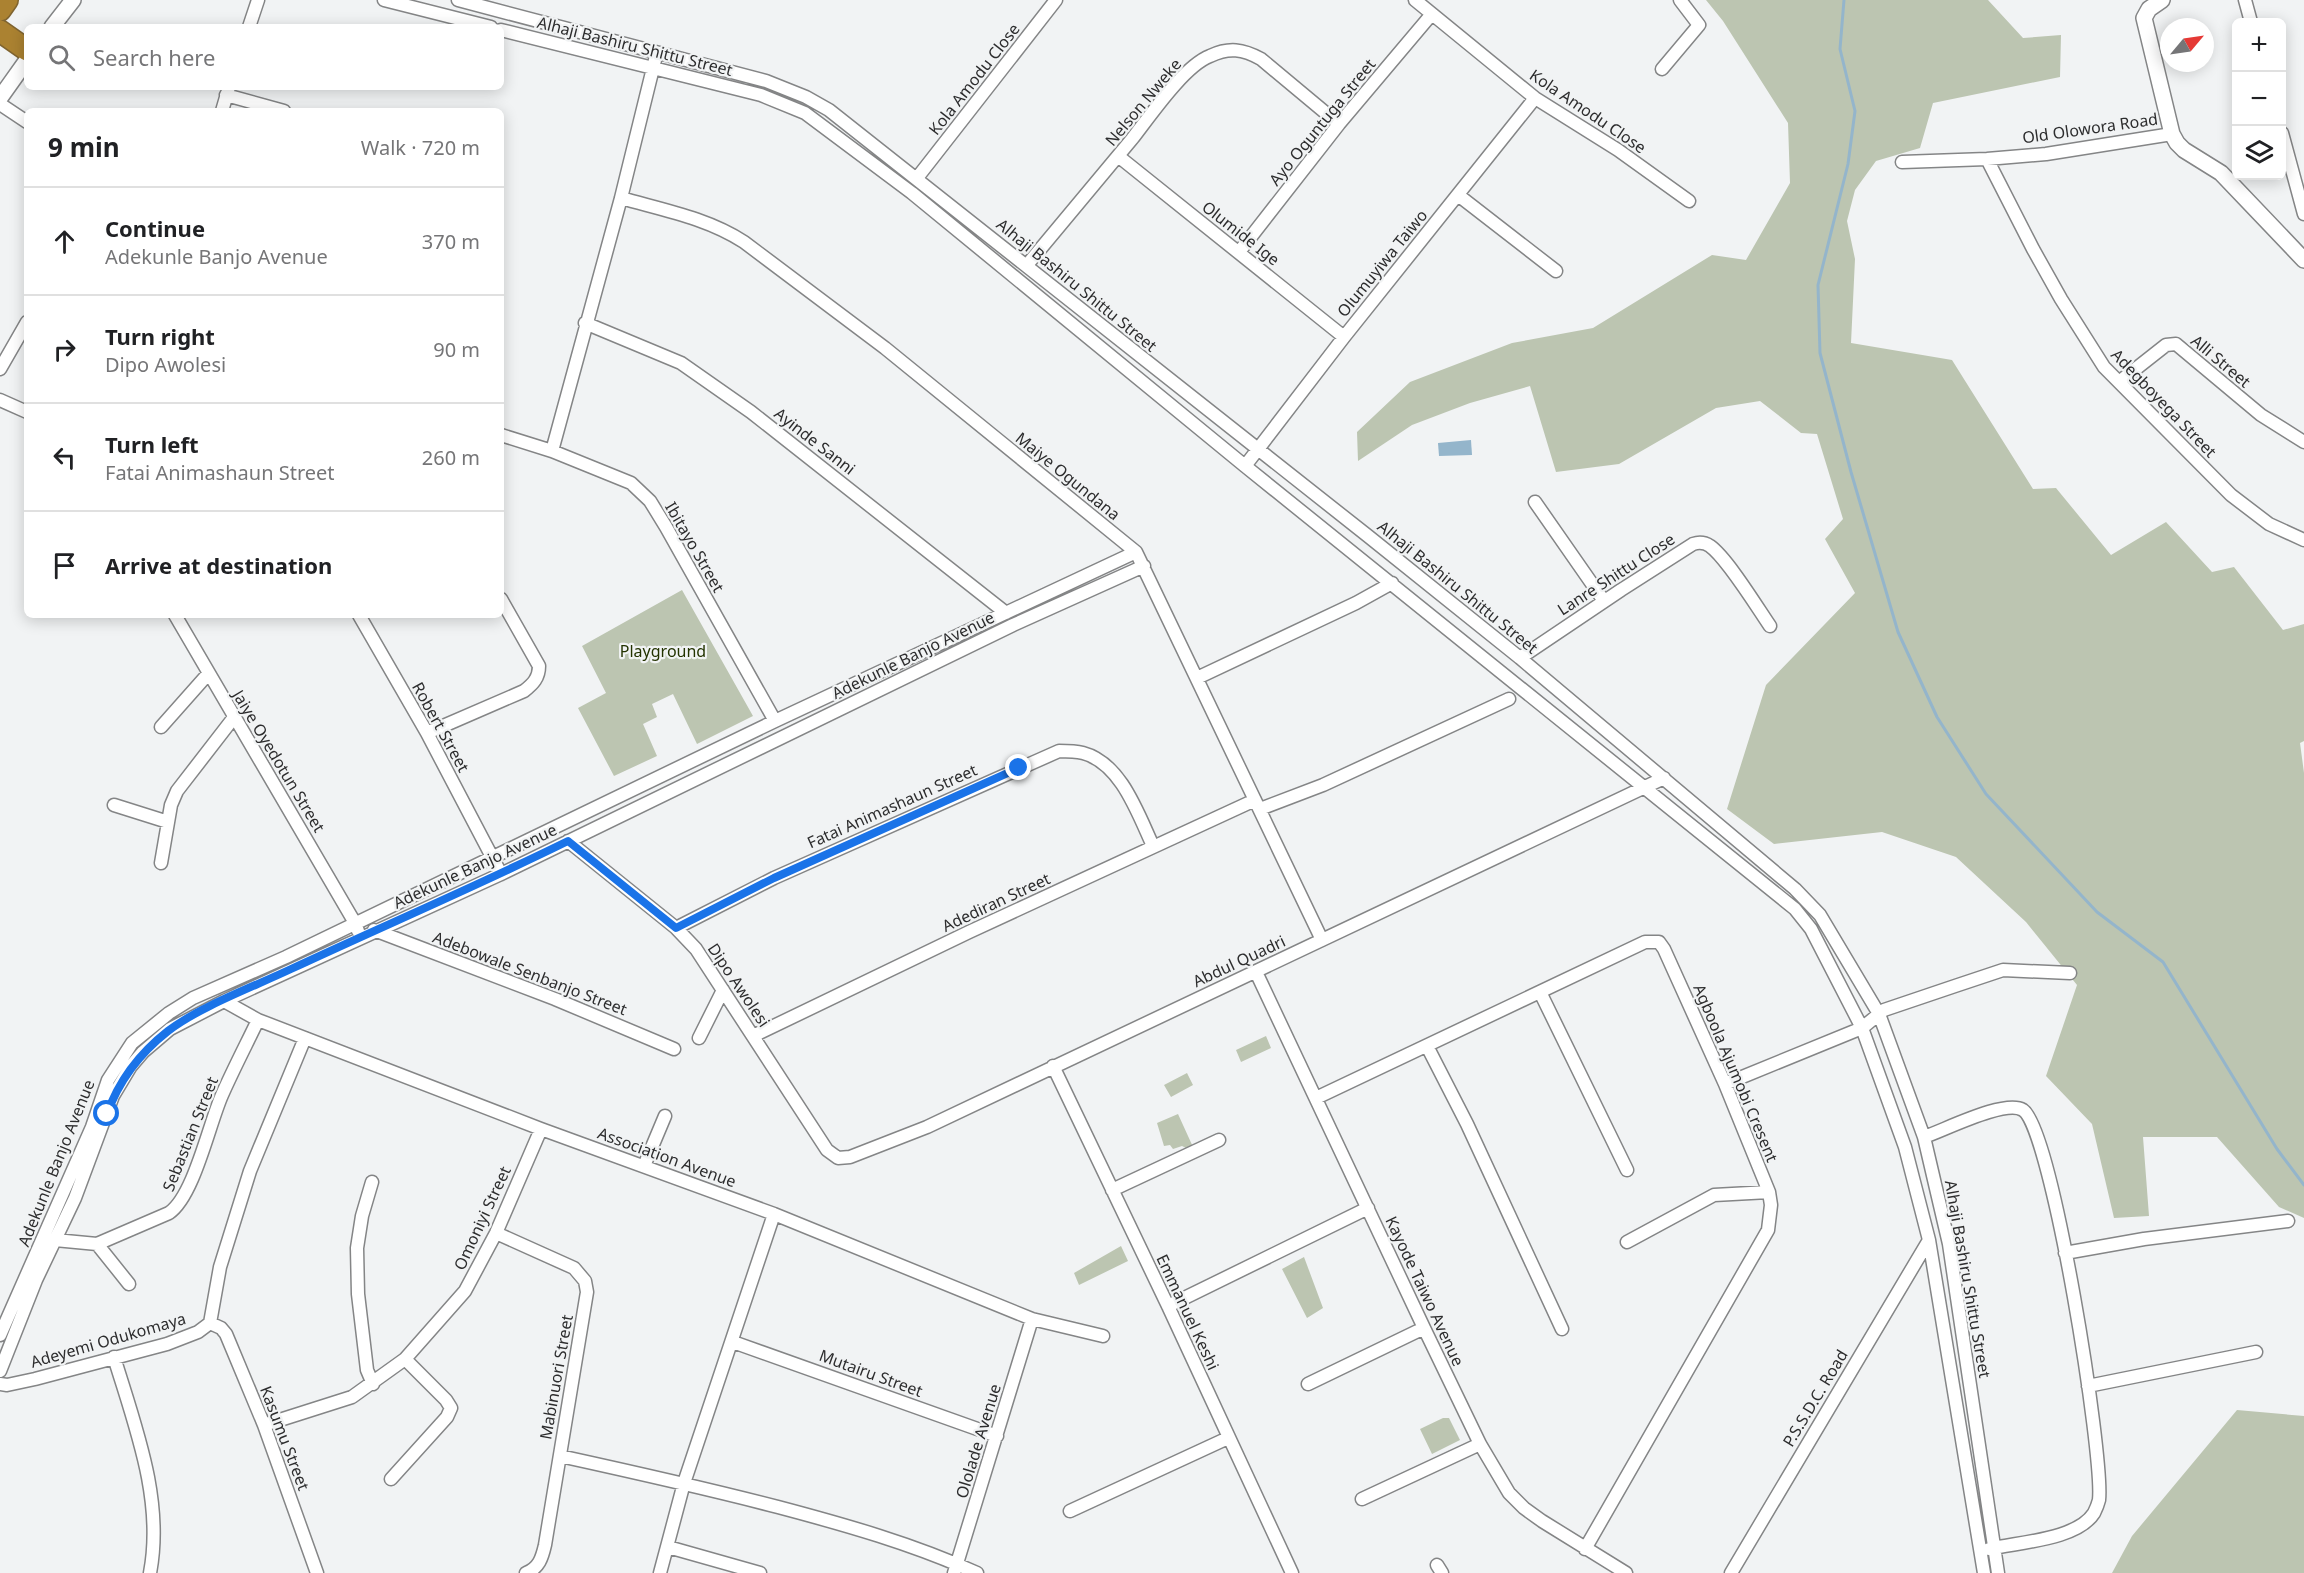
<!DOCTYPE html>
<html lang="en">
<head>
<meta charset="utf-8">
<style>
	body { margin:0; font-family:"Noto Sans",sans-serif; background:#f2f2f2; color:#202124 }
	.controls { position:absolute; right:18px; top:18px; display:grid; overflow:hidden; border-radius:9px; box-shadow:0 3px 15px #0003 }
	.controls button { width:54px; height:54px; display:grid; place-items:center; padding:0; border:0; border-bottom:2px solid #e0e0e0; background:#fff; color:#202124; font:30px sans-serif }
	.compass { position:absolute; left:2160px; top:18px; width:54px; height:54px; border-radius:50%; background:#fff; box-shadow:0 3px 15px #0003; rotate:61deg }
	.stop { position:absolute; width:18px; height:18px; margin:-14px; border:4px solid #1a73e8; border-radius:50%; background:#fff }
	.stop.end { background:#1a73e8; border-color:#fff; box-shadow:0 2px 6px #0008 }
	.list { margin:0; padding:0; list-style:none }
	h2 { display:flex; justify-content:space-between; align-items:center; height:78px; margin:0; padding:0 24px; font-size:26px }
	h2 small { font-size:20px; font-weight:400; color:#757577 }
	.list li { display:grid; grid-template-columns:39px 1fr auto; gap:18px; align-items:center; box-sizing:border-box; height:108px; padding:0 24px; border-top:2px solid #e0e0e0 }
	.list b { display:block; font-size:22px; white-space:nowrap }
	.list p { margin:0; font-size:20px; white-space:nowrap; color:#757577 }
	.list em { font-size:20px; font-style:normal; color:#757577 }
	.icon { flex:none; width:33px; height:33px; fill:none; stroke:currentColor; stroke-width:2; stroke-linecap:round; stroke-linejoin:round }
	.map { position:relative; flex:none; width:2304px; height:1573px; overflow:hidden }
	.search { position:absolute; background:#fff; box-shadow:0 3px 15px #0003; left:24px; top:24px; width:480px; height:66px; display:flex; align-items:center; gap:15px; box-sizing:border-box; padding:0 21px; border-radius:9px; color:#757577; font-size:22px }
	.panel { position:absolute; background:#fff; box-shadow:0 3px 15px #0003; left:24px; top:108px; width:480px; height:510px; border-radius:9px }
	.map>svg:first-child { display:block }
</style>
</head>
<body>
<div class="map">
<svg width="2304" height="1573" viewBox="0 0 2304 1573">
	<rect width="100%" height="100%" fill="#f1f3f4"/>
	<path fill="#bcc5b1" d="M1706 0H1988L2023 38 2061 35 2060 77 1933 103 1920 148 1876 161 1855 190 1847 221 1855 259 1851 343 1952 360 2033 489 2056 488 2111 555 2166 522 2212 572 2234 567 2283 630 2304 624V741L2300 743 2304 773V1218L2279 1207 2217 1137H2143L2149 1216 2114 1218 2092 1124 2046 1076 2077 985 2026 922 1956 857 1882 832 1774 844 1727 809 1766 685 1855 593 1825 539 1843 519 1817 434 1801 433 1760 401 1716 408 1619 464 1556 472 1530 386 1470 403 1412 425 1358 461 1357 432 1410 382 1512 343 1593 328 1712 255 1746 260 1790 183 1788 123 1723 21Z
		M682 590 753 716 697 744 673 694 652 704 657 717 643 724 657 756 614 776 578 708 606 693 582 646Z
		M1266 1036 1271 1048 1241 1062 1236 1050Z
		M1187 1073 1193 1085 1171 1097 1164 1085Z
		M1178 1114 1193 1147 1186 1148 1182 1146 1173 1149 1170 1145 1164 1146 1157 1123Z
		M1121 1246 1128 1261 1079 1285 1074 1273Z
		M1304 1257 1323 1308 1307 1318 1282 1269Z
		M2237 1410 2304 1416V1573H2112L2132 1536Z
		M1443 1418H1449L1460 1440 1432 1454 1420 1429Z"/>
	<path fill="#94b5cb" d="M1471 440 1472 455 1439 456 1438 443Z"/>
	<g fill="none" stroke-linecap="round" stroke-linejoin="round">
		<path stroke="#94b5cb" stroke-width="3" d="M1844 0 1840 49 1855 111 1848 164 1818 285 1820 353 1851 472 1898 632 1937 717 1986 794 2097 912 2163 962 2277 1149 2304 1185"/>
		<defs>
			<path id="minor" d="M384 0 491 27
				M458 0 766 81 806 97 829 110 1368 536 1520 658 1795 889 1820 915 1879 1014 1924 1137 1949 1244 1998 1573
				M1415 0 1535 98 1618 150 1689 201
				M2245 0 2251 22
				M249 27 258 0
				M501 30 761 95 805 113 912 193 1245 466 1795 909 1811 929 1862 1028 1905 1147 1929 1240 1984 1573
				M1662 69 1699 25 1680 0
				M226 95 284 111
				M0 104 27 122
				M222 111 229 87
				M2282 133 2304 214
				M1118 156 1344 337
				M1987 159 2033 249 2061 299 2104 367 2231 495 2269 524 2304 540
				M1902 162 1987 159 2046 154 2172 134
				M917 178 1056 0
				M1458 195 1556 271
				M621 198C663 210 707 218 744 242L885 348 1136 552 1322 940
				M1239 252 1339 124 1431 15
				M1027 265C1062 223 1097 181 1132 139 1150 116 1184 66 1210 56 1229 47 1243 49 1261 59L1339 124
				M585 323 681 363 751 412 1006 613
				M0 369 27 322
				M2119 382 2166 345 2176 344 2261 415 2304 442
				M0 400 27 412
				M501 435 552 451 631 483 650 501 666 527 775 721
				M552 451 621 198 655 60
				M1245 466 1344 337 1535 98
				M1535 502 1604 601
				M175 615 355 923 358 931
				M359 615 427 733 501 874
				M1520 658 1621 590 1693 544C1699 542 1704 542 1710 546 1727 558 1757 607 1770 626
				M1197 678 1356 603 1392 583
				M161 727 208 674
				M427 733 524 691C533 684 539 678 539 666L501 599
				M114 805 168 822
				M1260 809 1323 785 1509 699
				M568 841 676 928 696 949 827 1150 838 1158 850 1157 927 1127 1664 778
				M161 863 171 805 177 791 235 716
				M676 928 774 878 1059 751C1067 751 1075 751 1083 753 1121 763 1138 814 1153 846
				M374 930 555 999 674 1049
				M1256 972 1424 1328 1480 1444 1509 1493 1524 1508 1542 1521 1626 1573
				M1540 992 1627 1170
				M224 1001 258 1020 541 1129 774 1214 1032 1319 1103 1336
				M753 1036 969 932 1255 800
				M699 1038 723 990
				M1427 1046 1467 1124 1562 1329
				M1053 1066 1168 1306 1292 1573
				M1725 1084 1862 1028 1884 1010 1955 986 2003 970 2070 973
				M1316 1098 1645 942H1659L1664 949 1725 1084 1769 1192 1771 1205 1768 1230 1585 1549
				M1924 1137C1945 1130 2005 1099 2023 1110 2052 1129 2104 1456 2099 1500 2098 1504 2096 1509 2094 1513 2077 1540 2018 1542 1989 1549
				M644 1166 665 1116
				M372 1182 362 1216 357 1248 358 1294 367 1370 373 1384
				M1112 1190 1219 1140
				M496 1233 574 1268 585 1281 587 1292 545 1545C542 1558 539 1568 526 1573
				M55 1240 97 1244 169 1213C194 1196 209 1124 222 1095 233 1070 246 1045 258 1020
				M1627 1242 1714 1195 1769 1192
				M97 1244 129 1284
				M2065 1253 2144 1239 2288 1221
				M1168 1306 1368 1208
				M210 1323 221 1328 226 1334 264 1425 317 1573
				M0 1335 92 1127 108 1080 132 1043 169 1013 193 998 286 957 775 721 1136 552
				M733 1342 997 1436
				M114 1357C135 1426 164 1500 150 1573
				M0 1371 36 1280 75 1198 113 1096 131 1066 143 1052 170 1029 224 1001 501 874 1013 625 1144 566
				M0 1384 7 1385 35 1379 167 1344 198 1332 210 1323 220 1267 250 1171 305 1038
				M1308 1384 1424 1328
				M2088 1386 2256 1352
				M264 1425 352 1397 405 1359 465 1291 496 1233 541 1129
				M560 1456C633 1472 705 1488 778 1507 846 1525 913 1544 977 1573
				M391 1479 447 1417 451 1408 446 1400 405 1359
				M1362 1499 1480 1444
				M1070 1511 1228 1438
				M668 1547 760 1573
				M1437 1565 1442 1573
				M660 1573 684 1483 774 1214
				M954 1573 1032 1319
				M1731 1573 1929 1240"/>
			<path id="tertiary" d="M2162 0 2149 9 2144 18 2172 134 2177 143 2184 150 2221 173 2304 260
				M52 27 73 0
				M0 98 27 60"/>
			<path id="motorway" d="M0 10 7 0
				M0 31 27 50"/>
		</defs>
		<use href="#minor" stroke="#848586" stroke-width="15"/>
		<use href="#tertiary" stroke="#848586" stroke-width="18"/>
		<use href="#motorway" stroke="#7f6430" stroke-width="24"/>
		<use href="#minor" stroke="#fff" stroke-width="12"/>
		<use href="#tertiary" stroke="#fff" stroke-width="15"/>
		<use href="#motorway" stroke="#ab8231" stroke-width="21"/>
	</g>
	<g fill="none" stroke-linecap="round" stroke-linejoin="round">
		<path stroke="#1a73e8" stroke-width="8" d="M107 1114C119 1080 140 1053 168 1031 201 1006 253 987 291 969 383 926 477 886 568 841L676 928 774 878 1019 768"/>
	</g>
	<g text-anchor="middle" stroke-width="4.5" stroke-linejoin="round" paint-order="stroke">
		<g font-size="16" fill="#2d2d2e" stroke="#f1f3f4">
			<text transform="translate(635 46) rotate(14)" y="6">Alhaji Bashiru Shittu Street</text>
			<text transform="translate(974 79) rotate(-52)" y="6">Kola Amodu Close</text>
			<text transform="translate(1143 102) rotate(-50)" y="6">Nelson Nweke</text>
			<text transform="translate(1588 111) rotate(34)" y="6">Kola Amodu Close</text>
			<text transform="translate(1322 122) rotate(-51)" y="6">Ayo Oguntuga Street</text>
			<text transform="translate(2090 128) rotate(-8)" y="6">Old Olowora Road</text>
			<text transform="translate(1241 233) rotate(38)" y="6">Olumide Ige</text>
			<text transform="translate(1382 263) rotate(-51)" y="6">Olumuyiwa Taiwo</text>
			<text transform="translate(1077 285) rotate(39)" y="6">Alhaji Bashiru Shittu Street</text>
			<text transform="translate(2221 361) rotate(40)" y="6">Alli Street</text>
			<text transform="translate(2164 403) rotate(46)" y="6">Adegboyega Street</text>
			<text transform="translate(815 441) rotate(38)" y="6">Ayinde Sanni</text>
			<text transform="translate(1068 476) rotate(39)" y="6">Maiye Ogundana</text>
			<text transform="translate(695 547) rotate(60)" y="6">Ibitayo Street</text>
			<text transform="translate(1616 574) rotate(-33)" y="6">Lanre Shittu Close</text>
			<text transform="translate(1458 587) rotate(39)" y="6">Alhaji Bashiru Shittu Street</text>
			<text transform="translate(913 655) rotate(-26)" y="6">Adekunle Banjo Avenue</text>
			<text transform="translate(441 727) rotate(61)" y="6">Robert Street</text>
			<text transform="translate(279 761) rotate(59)" y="6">Jaiye Oyedotun Street</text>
			<text transform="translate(892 806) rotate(-24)" y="6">Fatai Animashaun Street</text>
			<text transform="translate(475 866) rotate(-25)" y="6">Adekunle Banjo Avenue</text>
			<text transform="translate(996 902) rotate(-25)" y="6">Adediran Street</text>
			<text transform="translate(1239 961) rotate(-25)" y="6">Abdul Quadri</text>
			<text transform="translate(530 973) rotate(21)" y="6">Adebowale Senbanjo Street</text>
			<text transform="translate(739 985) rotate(56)" y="6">Dipo Awolesi</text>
			<text transform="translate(1736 1073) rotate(67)" y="6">Agboola Ajumobi Cresent</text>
			<text transform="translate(190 1134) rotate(-68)" y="6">Sebastian Street</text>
			<text transform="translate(667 1157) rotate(20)" y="6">Association Avenue</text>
			<text transform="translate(56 1163) rotate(-68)" y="6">Adekunle Banjo Avenue</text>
			<text transform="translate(482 1218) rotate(-65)" y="6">Omoniyi Street</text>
			<text transform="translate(1968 1279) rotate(80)" y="6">Alhaji Bashiru Shittu Street</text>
			<text transform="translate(1425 1291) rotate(65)" y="6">Kayode Taiwo Avenue</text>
			<text transform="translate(1188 1312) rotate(65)" y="6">Emmanuel Keshi</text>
			<text transform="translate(108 1340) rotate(-16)" y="6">Adeyemi Odukomaya</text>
			<text transform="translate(871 1373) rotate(20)" y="6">Mutairu Street</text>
			<text transform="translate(556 1377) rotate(-80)" y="6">Mabinuori Street</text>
			<text transform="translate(1815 1398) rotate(-59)" y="6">P.S.S.D.C. Road</text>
			<text transform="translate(285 1438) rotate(69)" y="6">Kasumu Street</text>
			<text transform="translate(978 1441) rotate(-73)" y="6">Ololade Avenue</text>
		</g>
		<g font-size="16" fill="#233300" stroke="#f1f3f4">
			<text x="663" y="657">Playground</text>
		</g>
	</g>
</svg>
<div class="controls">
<button>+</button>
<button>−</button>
<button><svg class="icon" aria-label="layers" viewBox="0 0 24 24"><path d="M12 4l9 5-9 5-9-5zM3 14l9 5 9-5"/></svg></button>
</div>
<svg class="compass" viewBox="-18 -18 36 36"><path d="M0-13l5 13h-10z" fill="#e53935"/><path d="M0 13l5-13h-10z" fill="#757577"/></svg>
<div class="stop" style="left:107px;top:1114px"></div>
<div class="stop end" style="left:1019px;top:768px"></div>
<div class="search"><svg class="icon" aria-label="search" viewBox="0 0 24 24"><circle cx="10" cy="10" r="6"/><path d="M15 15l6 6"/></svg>Search here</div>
<section class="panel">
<h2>9 min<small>Walk · 720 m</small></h2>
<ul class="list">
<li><svg class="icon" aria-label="ahead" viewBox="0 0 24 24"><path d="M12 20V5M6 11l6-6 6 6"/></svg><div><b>Continue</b><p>Adekunle Banjo Avenue</p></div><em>370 m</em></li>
<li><svg class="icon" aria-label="right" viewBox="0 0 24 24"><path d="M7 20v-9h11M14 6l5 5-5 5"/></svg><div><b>Turn right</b><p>Dipo Awolesi</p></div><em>90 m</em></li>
<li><svg class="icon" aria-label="left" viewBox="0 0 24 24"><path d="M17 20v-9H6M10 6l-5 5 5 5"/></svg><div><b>Turn left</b><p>Fatai Animashaun Street</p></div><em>260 m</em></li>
<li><svg class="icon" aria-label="arrive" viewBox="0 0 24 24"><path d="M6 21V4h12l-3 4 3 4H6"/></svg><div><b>Arrive at destination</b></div></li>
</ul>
</section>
</div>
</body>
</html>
